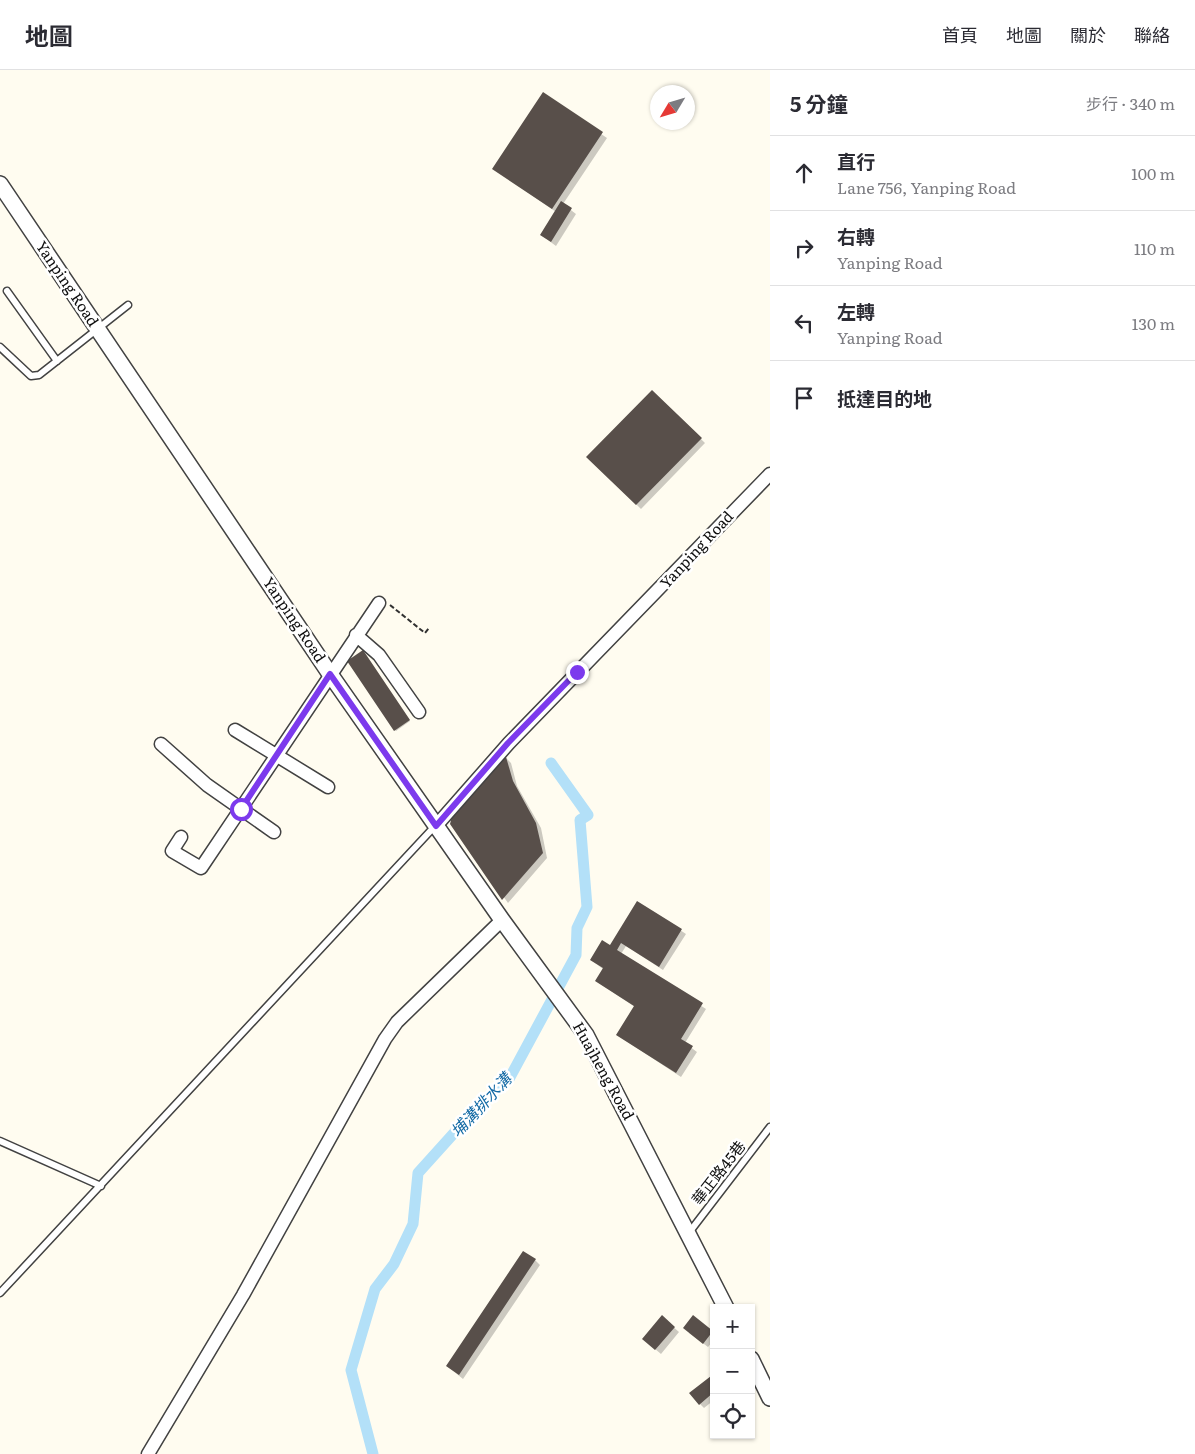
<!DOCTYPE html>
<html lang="zh-TW">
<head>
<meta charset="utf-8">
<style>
	body { margin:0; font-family:Literata,"Noto Sans TC",serif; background:#f2f2f3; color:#2b2b33 }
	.controls { position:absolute; right:15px; bottom:15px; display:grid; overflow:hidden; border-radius:0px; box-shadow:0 1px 4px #0004 }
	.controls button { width:45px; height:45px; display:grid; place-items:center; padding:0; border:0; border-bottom:1px solid #e1e1e2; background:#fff; color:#2b2b33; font:25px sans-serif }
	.compass { position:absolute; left:650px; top:15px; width:45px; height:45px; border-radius:50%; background:#fff; box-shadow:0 1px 4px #0004; rotate:232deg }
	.stop { position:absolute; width:15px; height:15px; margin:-11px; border:4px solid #7c3aed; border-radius:50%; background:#fff }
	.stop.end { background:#7c3aed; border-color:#fff; box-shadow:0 1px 5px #0008 }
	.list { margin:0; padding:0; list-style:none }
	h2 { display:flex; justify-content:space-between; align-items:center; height:65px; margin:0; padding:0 20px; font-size:21px }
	h2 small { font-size:16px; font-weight:400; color:#7c7c81 }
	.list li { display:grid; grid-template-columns:32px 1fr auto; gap:15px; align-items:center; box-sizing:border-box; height:75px; padding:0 20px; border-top:1px solid #e1e1e2 }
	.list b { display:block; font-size:19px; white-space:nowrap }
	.list p { margin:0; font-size:16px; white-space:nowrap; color:#7c7c81 }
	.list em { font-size:16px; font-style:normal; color:#7c7c81 }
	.icon { flex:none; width:28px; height:28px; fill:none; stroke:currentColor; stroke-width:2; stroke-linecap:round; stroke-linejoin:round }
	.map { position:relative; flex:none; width:770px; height:1384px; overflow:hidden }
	header { display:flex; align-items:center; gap:30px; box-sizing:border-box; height:70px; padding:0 25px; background:#fff; border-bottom:1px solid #e1e1e2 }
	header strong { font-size:24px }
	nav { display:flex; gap:28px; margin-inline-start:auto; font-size:18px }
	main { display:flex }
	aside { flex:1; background:#fff }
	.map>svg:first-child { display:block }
</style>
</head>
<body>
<header>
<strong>地圖</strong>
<nav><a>首頁</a><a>地圖</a><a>關於</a><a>聯絡</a></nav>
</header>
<main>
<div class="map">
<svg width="770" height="1384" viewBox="0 0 770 1384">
	<rect width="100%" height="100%" fill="#fffcf0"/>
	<path fill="#0003" d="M543 24 607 68 563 134 576 144 556 176 541 165 556 142 494 99Z
		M652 321 705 373 641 439 588 387Z
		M364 583 410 651 396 661 395 660Z
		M506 688 511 693 517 716 541 758 547 788 508 833 452 754Z
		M638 832 686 864 663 900 626 876 621 884 706 939 685 973 697 982 681 1007 617 965 635 937 596 911 603 899 591 890 610 877Z
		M535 1190 540 1195 463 1309 447 1296Z
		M662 1247 679 1262 661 1284 648 1273Z
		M712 1262 714 1270 708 1277 689 1263Z
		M714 1311V1330L704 1338 700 1334Z"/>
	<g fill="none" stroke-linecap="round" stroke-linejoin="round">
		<path stroke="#b3e0f8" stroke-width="11" d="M373 1384 351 1300 375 1219 394 1194 413 1154 418 1103 482 1032 508 1011 576 885 577 858 587 837 580 750 588 745 551 693"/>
	</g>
	<path fill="#584f4a" d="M543 22 603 62 552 139 492 99Z
		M561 131 572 138 551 172 540 165Z
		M652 320 702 368 636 435 586 387Z
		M363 580 410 650 394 661 347 591Z
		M506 687 513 711 536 753 543 783 502 830 450 754 454 739Z
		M637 831 682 859 659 897 621 873 617 880 703 933 681 969 693 976 676 1003 616 965 634 936 595 911 603 898 590 890 602 870 610 875Z
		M523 1181 536 1189 459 1305 446 1296Z
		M662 1245 675 1257 655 1280 642 1269Z
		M693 1245 713 1261 703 1274 683 1258Z
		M711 1306 714 1309V1322L699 1335 689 1323Z"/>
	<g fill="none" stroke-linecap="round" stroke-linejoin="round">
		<defs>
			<path id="service" d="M7 221 57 291
				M0 277 31 306 39 305 128 235
				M0 1071 101 1116
				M688 1164 770 1057
				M0 1223 435 756"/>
			<path id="minor" d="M356 565 379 585 419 642
				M235 660 328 717
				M161 674 207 715 274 762
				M436 756 509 673 770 404
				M181 767 172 781 201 798 379 533
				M148 1384 243 1225 385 969 397 952 502 850"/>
			<path id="tertiary" d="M0 114 330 604 502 850 586 965 726 1238
				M751 1289 770 1328"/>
		</defs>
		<use href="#service" stroke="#424242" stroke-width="9"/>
		<use href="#minor" stroke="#424242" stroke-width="15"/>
		<use href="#tertiary" stroke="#424242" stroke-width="18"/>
		<path stroke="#313131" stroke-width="2" stroke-dasharray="5 2.5" stroke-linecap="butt" d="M390 535 425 563 429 558"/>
		<use href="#service" stroke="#fff" stroke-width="6"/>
		<use href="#minor" stroke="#fff" stroke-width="12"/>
		<use href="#tertiary" stroke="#fff" stroke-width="15"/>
	</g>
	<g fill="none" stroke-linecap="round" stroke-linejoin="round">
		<path stroke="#7c3aed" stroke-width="6" d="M241 739 330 604 436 756 508 673 577 602"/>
	</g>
	<g text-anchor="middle" stroke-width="5" stroke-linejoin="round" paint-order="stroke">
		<g font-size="15" fill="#0f0f0f" stroke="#fff">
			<text transform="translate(67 214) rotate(56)" y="5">Yanping Road</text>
			<text transform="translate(697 480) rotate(-47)" y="5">Yanping Road</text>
			<text transform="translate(294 550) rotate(56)" y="5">Yanping Road</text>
			<text transform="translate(603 1001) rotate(61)" y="5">Huajheng Road</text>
			<text transform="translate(719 1103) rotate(-52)" y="5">華正路45巷</text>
		</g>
		<g font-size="16" font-style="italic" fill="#136aa5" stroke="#fff">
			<text transform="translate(481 1035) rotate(-47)" y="6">埔溝排水溝</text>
		</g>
	</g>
</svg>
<div class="controls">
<button>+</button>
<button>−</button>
<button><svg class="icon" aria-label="locate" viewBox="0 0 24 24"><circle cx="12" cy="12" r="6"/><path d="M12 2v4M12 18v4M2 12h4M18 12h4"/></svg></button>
</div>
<svg class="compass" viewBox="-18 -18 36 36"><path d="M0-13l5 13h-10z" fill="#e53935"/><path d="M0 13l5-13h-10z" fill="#7c7c81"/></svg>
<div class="stop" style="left:241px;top:739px"></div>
<div class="stop end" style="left:577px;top:602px"></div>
</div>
<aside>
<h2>5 分鐘<small>步行 · 340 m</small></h2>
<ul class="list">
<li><svg class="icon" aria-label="ahead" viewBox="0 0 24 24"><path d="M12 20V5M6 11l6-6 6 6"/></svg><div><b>直行</b><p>Lane 756, Yanping Road</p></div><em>100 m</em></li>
<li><svg class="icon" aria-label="right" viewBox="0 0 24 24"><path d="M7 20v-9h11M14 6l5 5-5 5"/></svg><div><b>右轉</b><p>Yanping Road</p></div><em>110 m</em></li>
<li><svg class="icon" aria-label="left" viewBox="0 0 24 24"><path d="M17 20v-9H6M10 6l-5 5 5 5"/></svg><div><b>左轉</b><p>Yanping Road</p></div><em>130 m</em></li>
<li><svg class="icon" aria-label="arrive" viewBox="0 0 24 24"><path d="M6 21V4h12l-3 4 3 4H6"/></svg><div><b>抵達目的地</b></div></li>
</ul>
</aside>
</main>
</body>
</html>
